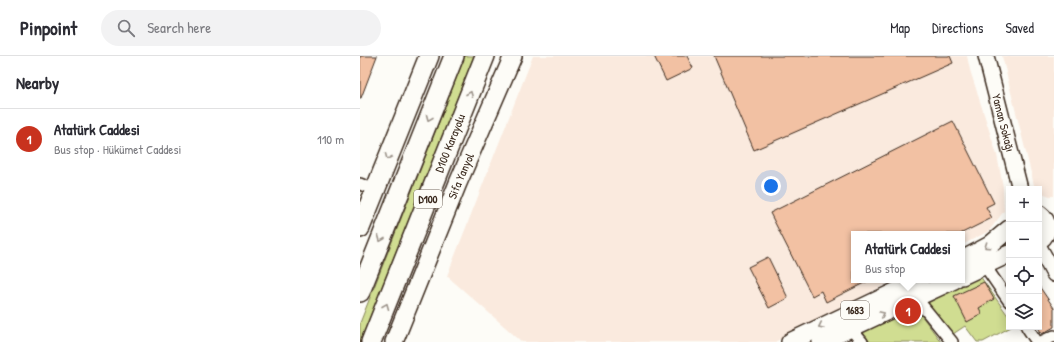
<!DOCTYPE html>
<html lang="en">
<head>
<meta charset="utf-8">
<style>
	body { margin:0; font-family:"Patrick Hand",sans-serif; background:#f2f2f3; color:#2b2b33 }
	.controls { position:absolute; right:12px; bottom:12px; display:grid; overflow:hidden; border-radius:0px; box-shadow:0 2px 10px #0003 }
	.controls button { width:36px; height:36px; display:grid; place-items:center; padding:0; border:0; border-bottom:1px solid #e1e1e2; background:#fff; color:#2b2b33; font:20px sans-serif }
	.you { position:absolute; left:411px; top:130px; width:14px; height:14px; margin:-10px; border:3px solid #fff; border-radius:50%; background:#1a73e8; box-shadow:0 0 0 6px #1a73e833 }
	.badge { display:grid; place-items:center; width:26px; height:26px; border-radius:50%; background:#c8321e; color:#fff; font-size:13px; font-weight:700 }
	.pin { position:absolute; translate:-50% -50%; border:2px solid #fff; box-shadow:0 1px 4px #0006 }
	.popup { position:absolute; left:491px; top:175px; width:114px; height:52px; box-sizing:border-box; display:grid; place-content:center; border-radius:0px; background:#fff; filter:drop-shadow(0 1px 3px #0005); font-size:13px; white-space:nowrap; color:#7c7c81 }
	.popup b { font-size:15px; color:#2b2b33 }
	.popup::after { content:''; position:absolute; left:50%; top:100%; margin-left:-8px; border:8px solid transparent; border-top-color:#fff }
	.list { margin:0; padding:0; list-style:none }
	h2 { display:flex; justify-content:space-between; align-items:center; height:52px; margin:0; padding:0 16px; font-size:17px }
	h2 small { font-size:13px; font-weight:400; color:#7c7c81 }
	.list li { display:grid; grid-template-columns:26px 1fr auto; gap:12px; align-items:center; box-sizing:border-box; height:60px; padding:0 16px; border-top:1px solid #e1e1e2 }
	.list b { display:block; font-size:15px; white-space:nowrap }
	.list p { margin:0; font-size:13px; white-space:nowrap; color:#7c7c81 }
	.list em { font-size:13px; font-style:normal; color:#7c7c81 }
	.icon { flex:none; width:22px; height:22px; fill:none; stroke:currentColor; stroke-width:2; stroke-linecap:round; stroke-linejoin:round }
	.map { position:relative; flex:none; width:694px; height:286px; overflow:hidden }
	header { display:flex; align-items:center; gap:24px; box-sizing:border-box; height:56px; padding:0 20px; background:#fff; border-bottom:1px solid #e1e1e2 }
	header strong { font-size:19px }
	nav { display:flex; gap:22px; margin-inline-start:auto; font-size:14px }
	.search { width:280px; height:36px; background:#f2f2f3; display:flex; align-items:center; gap:10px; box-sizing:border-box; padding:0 14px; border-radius:22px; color:#7c7c81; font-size:15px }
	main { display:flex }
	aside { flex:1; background:#fff }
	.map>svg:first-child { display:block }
</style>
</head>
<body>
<header>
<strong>Pinpoint</strong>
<div class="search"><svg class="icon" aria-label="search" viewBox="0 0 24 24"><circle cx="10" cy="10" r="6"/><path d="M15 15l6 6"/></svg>Search here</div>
<nav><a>Map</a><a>Directions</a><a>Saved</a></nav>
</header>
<main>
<aside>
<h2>Nearby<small></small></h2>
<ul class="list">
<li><span class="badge">1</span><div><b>Atatürk Caddesi</b><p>Bus stop · Hükümet Caddesi</p></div><em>110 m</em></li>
</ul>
</aside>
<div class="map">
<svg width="694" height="286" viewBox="0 0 694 286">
	<rect width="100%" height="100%" fill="#fdfcf7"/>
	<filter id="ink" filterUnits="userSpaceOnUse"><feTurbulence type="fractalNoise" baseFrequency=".025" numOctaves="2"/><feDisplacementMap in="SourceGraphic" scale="8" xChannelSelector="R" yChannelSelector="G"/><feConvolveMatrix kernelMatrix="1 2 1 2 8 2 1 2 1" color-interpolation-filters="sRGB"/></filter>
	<g filter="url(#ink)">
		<path fill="#faeade" d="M173 0H607L610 14 637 99 643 131 644 155 629 175 602 189V178H494V224H534L415 286H162L87 220Z
			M642 0H694V140H690L679 136V133H675Z"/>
		<path fill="#d0dd91" stroke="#868458" d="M105 0H114L0 286V267Z
			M620 220 649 261V271H651L623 286H617L605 270 590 280 566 248Z
			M556 252 581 286H510L502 275Z"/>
		<path fill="#f2c1a3" stroke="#3b2a1e" d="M0 0H17L1 42H0Z
			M294 0H327L333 12 306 25Z
			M354 0H590L593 7 394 94Z
			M593 65 634 147 626 151 632 162 600 178H494V224H510L466 246 461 235 452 240 410 157Z
			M408 201 428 242 409 252 388 211Z
			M624 226 634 243 619 252 622 258 607 266 594 240Z
			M679 230 694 252V271L682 278 679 273Z"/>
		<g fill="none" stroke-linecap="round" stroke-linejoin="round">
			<defs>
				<path id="street" d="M0 128 15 134
					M625 210 649 245
					M556 242 592 286
					M667 271 677 286
					M490 272 502 286
					M681 286 694 280"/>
				<g id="secondary">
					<path id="s1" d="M626 0 660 133"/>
					<path d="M679 191 694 218"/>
				</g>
				<g id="primary">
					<path d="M679 158C689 165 690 177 679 185"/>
					<path d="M602 204 630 189 649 173"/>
					<path d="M602 220 649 198"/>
					<path id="s2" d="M34 286 98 127 153 0"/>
					<path d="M430 286 560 224"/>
					<path d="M461 286 594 224"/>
				</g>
				<g id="highway">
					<path d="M0 172 69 0"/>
					<path d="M0 236 94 0"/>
					<path id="s3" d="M11 286 125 0"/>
				</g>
			</defs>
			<use href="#street" stroke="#3b2a1e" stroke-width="14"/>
			<use href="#secondary" stroke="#3b2a1e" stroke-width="18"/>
			<use href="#primary" stroke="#3b2a1e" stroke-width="20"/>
			<use href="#highway" stroke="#3b2a1e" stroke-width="22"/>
			<use href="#street" stroke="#fdfcf7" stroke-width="11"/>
			<use href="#secondary" stroke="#fdfcf7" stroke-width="15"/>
			<use href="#primary" stroke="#fdfcf7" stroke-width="17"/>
			<use href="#highway" stroke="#fdfcf7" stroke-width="19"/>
		</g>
		<defs><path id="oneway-chevron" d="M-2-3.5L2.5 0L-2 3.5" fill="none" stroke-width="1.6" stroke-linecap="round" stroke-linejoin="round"/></defs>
		<g stroke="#9c938a">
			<use href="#oneway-chevron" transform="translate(110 38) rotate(-68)"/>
			<use href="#oneway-chevron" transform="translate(69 62) rotate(112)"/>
			<use href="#oneway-chevron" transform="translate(28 101) rotate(112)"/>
			<use href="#oneway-chevron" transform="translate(21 183) rotate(112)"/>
			<use href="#oneway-chevron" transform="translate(627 190) rotate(146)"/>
			<use href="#oneway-chevron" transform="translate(26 250) rotate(-68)"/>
			<use href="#oneway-chevron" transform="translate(522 258) rotate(-25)"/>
			<use href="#oneway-chevron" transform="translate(461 270) rotate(155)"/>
		</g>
	</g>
	<g text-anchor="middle" stroke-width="3" stroke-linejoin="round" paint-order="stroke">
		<g fill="#fdfcf7" stroke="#75695f" stroke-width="1">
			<rect x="54" y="134" width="28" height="18" rx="3"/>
			<rect x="481" y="245" width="28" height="18" rx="3"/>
		</g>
		<g font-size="11" font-weight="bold" fill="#3b2a1e">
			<text x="68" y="147">D100</text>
			<text x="495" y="258">1683</text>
		</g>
		<g font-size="12" fill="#3b2a1e" stroke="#fdfcf7">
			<text dy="4" stroke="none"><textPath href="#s1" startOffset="69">Yaman Sokağı</textPath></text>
			<text dy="4" stroke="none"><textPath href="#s3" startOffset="214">D100 Karayolu</textPath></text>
			<text dy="4" stroke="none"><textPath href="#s2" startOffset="179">Sifa Yanyol</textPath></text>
		</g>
	</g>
</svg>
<div class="controls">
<button>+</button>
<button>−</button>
<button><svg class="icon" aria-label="locate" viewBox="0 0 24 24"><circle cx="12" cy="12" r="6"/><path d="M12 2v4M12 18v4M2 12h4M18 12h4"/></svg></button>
<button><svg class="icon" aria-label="layers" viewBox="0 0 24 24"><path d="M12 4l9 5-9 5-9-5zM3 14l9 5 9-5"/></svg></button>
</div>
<div class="you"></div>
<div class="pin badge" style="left:548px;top:255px">1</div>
<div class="popup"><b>Atatürk Caddesi</b>Bus stop</div>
</div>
</main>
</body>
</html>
